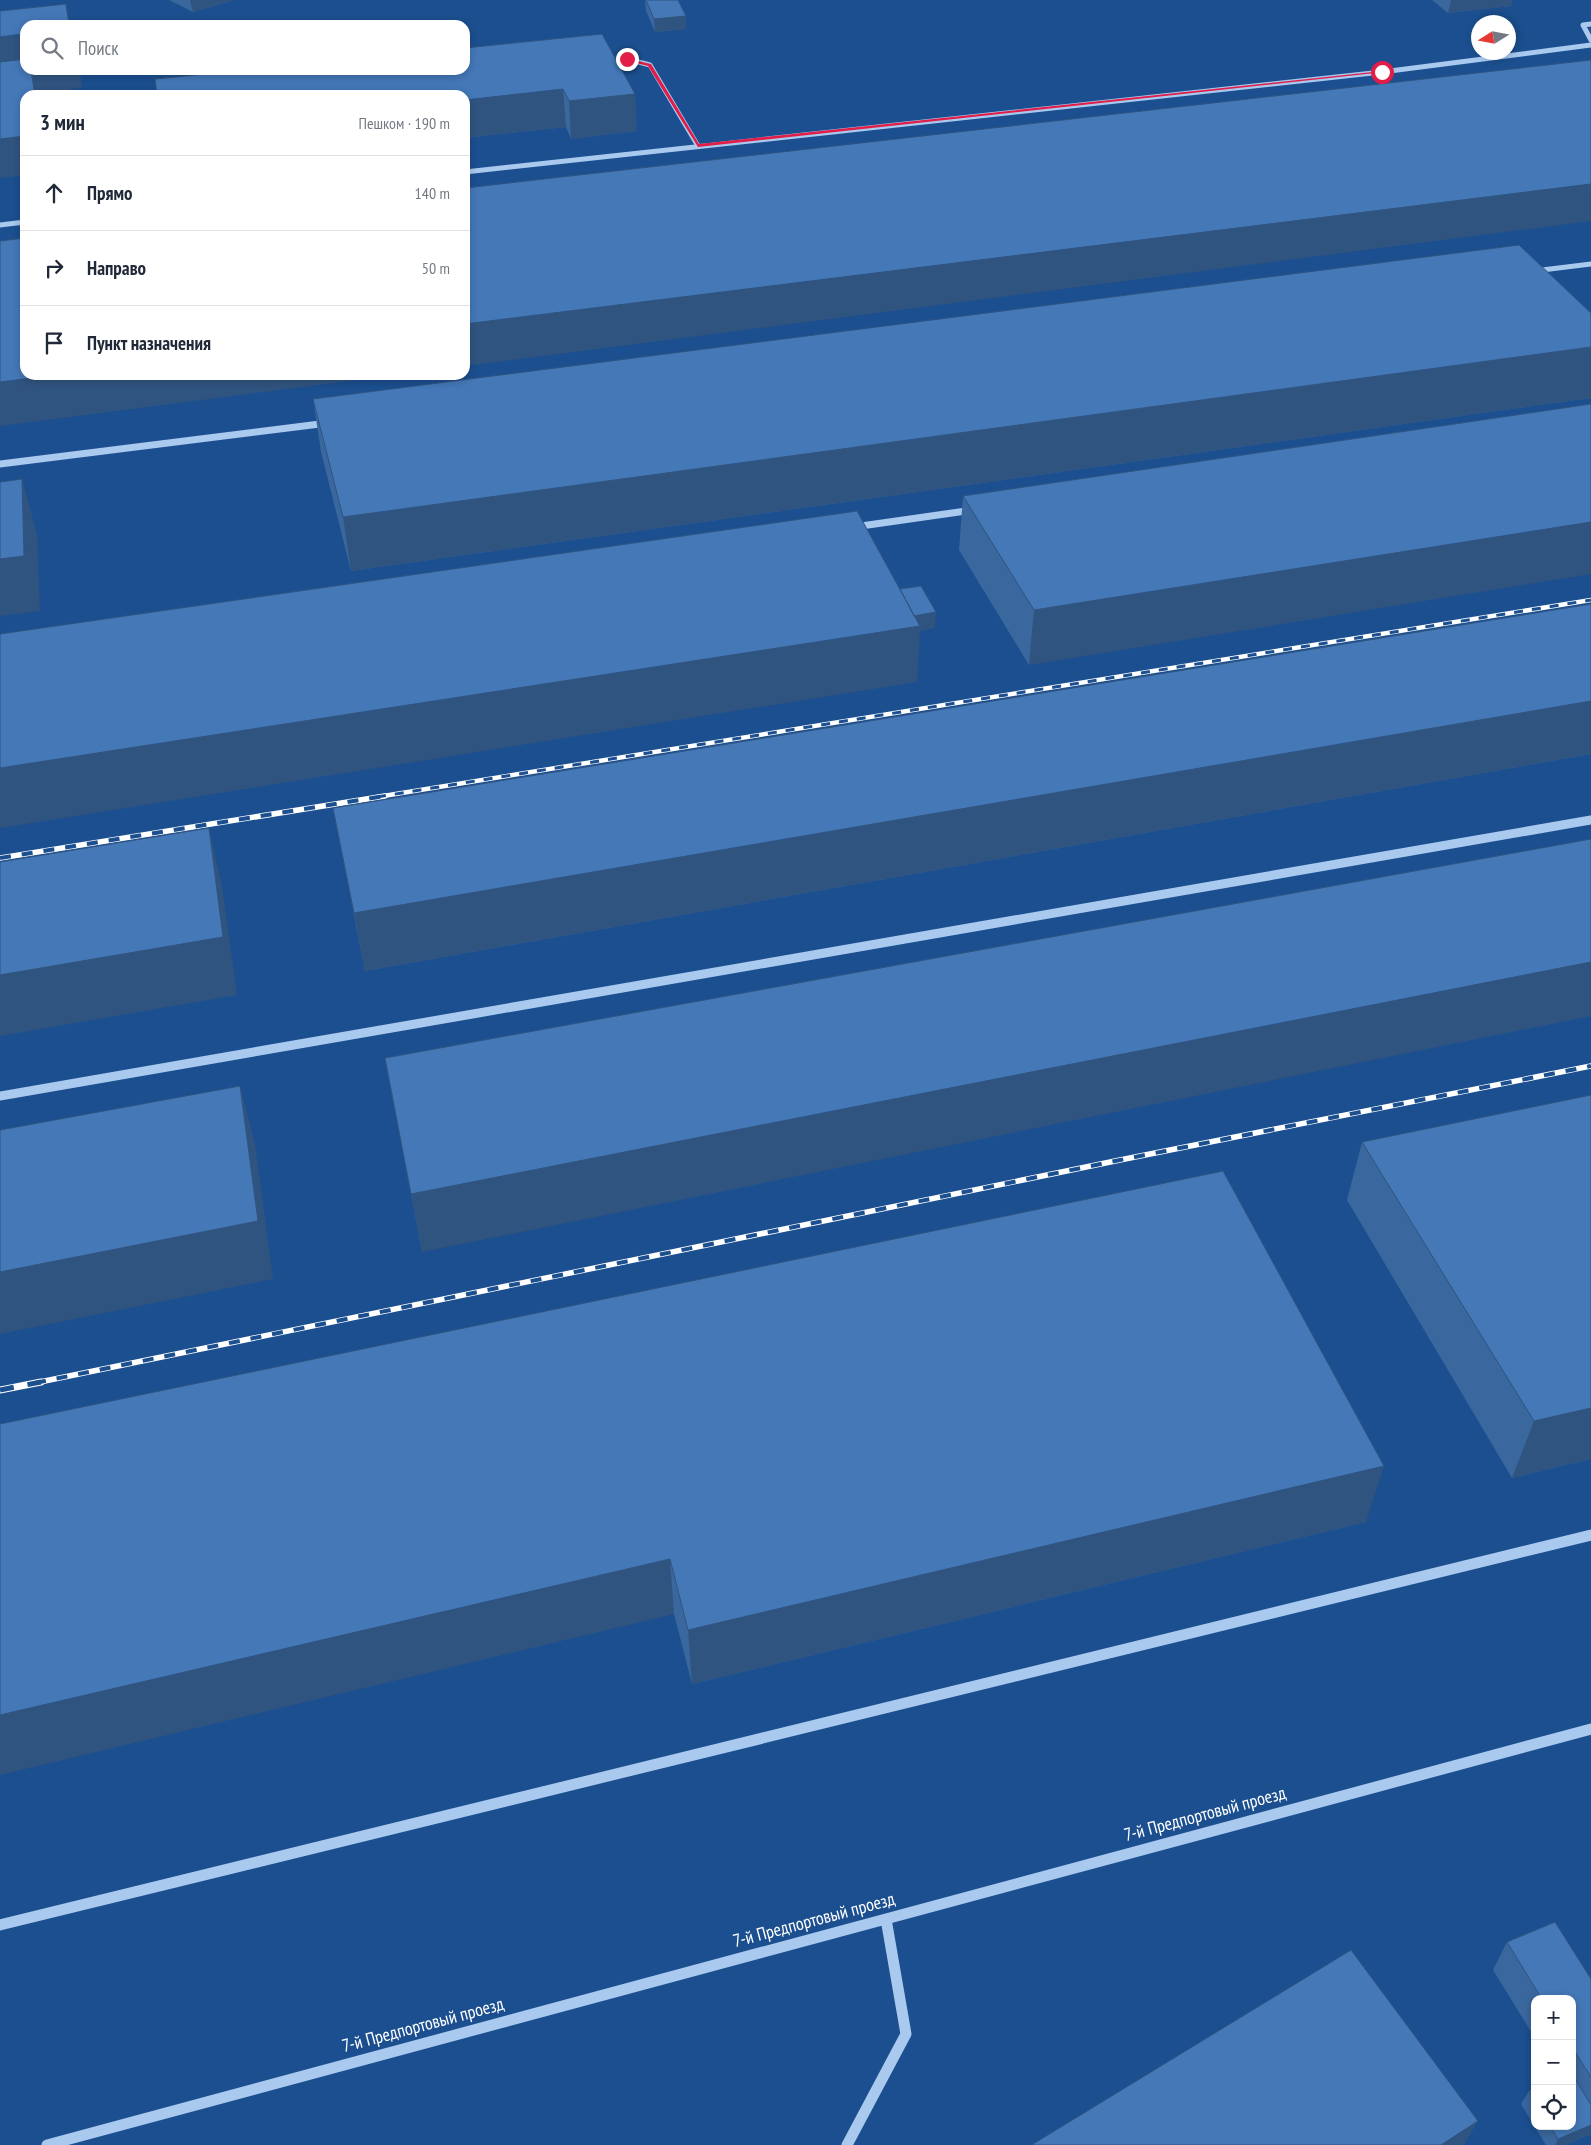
<!DOCTYPE html>
<html lang="ru">
<head>
<meta charset="utf-8">
<style>
	body { margin:0; font-family:"PT Sans Narrow",sans-serif; background:#f2f2f3; color:#1f2937 }
	.controls { position:absolute; right:15px; bottom:15px; display:grid; overflow:hidden; border-radius:10px; box-shadow:0 2px 8px #0003 }
	.controls button { width:45px; height:45px; display:grid; place-items:center; padding:0; border:0; border-bottom:1px solid #e0e1e3; background:#fff; color:#1f2937; font:25px sans-serif }
	.compass { position:absolute; left:1471px; top:15px; width:45px; height:45px; border-radius:50%; background:#fff; box-shadow:0 2px 8px #0003; rotate:259deg }
	.stop { position:absolute; width:15px; height:15px; margin:-11px; border:4px solid #e11d48; border-radius:50%; background:#fff }
	.stop.end { background:#e11d48; border-color:#fff; box-shadow:0 1px 5px #0008 }
	.list { margin:0; padding:0; list-style:none }
	h2 { display:flex; justify-content:space-between; align-items:center; height:65px; margin:0; padding:0 20px; font-size:21px }
	h2 small { font-size:16px; font-weight:400; color:#747a83 }
	.list li { display:grid; grid-template-columns:32px 1fr auto; gap:15px; align-items:center; box-sizing:border-box; height:75px; padding:0 20px; border-top:1px solid #e0e1e3 }
	.list b { display:block; font-size:19px; white-space:nowrap }
	.list em { font-size:16px; font-style:normal; color:#747a83 }
	.icon { flex:none; width:28px; height:28px; fill:none; stroke:currentColor; stroke-width:2; stroke-linecap:round; stroke-linejoin:round }
	.map { position:relative; flex:none; width:1591px; height:2145px; overflow:hidden }
	.search { position:absolute; background:#fff; box-shadow:0 2px 8px #0003; left:20px; top:20px; width:450px; height:55px; display:flex; align-items:center; gap:12px; box-sizing:border-box; padding:0 18px; border-radius:15px; color:#747a83; font-size:19px }
	.panel { position:absolute; background:#fff; box-shadow:0 2px 8px #0003; left:20px; top:90px; width:450px; height:290px; border-radius:15px }
	.map>svg:first-child { display:block }
</style>
</head>
<body>
<div class="map">
<svg width="1591" height="2145" viewBox="0 0 1591 2145">
	<rect width="100%" height="100%" fill="#1b4f8f"/>
	<g fill="none" stroke-linecap="round" stroke-linejoin="round">
		<path stroke="#a9c9ee" stroke-width="5" d="M1591 24 1583 25 1591 40
			M605 61 627 59 650 65 698 146
			M465 172 1382 72 1591 45
			M0 225 25 222
			M1534 271 1591 264"/>
		<path stroke="#a9c9ee" stroke-width="7" d="M0 464 328 423
			M854 527 973 510"/>
		<path stroke="#a9c9ee" stroke-width="9" d="M0 1096 1591 820"/>
		<path stroke="#a9c9ee" stroke-width="11" d="M0 1925 1591 1535
			M47 2145 1591 1729
			M847 2145 906 2034 886 1919"/>
		<defs>
			<path id="rail-far2" d="M377 797 1591 600"/>
			<path id="rail-far1" d="M0 858 385 796
				M35 1383 1120 1160 1591 1066"/>
			<path id="rail" d="M0 1390 41 1382"/>
		</defs>
		<use href="#rail-far2" stroke="#fff" stroke-width="4.5"/>
		<use href="#rail-far1" stroke="#fff" stroke-width="5.5"/>
		<use href="#rail" stroke="#fff" stroke-width="7"/>
		<use href="#rail-far2" stroke="#1b4f8f" stroke-width="3" stroke-dasharray="9" stroke-linecap="butt"/>
		<use href="#rail-far1" stroke="#1b4f8f" stroke-width="4" stroke-dasharray="11" stroke-linecap="butt"/>
		<use href="#rail" stroke="#1b4f8f" stroke-width="5" stroke-dasharray="14" stroke-linecap="butt"/>
	</g>
	<path fill="#3a679d" d="M169 0H234L193 12Z
		M645 0H678L686 29 655 32 646 11Z
		M1432 0H1512L1511 6 1448 13Z
		M602 34 637 131 571 139 566 127 465 138Z
		M1591 313V398L351 571 321 452 313 399Z
		M1591 404 1029 665 959 550 963 496Z
		M1591 604V754L365 971 333 808Z
		M1591 839 422 1252 385 1058Z
		M1362 1142 1591 1459 1512 1478 1347 1200Z
		M0 1424 1366 1522 692 1684 674 1614Z
		M1507 1942 1591 1979V2134L1565 2145H1546L1521 2104 1529 2091 1535 2089V2126H1572V1999H1535V2038L1493 1970Z"/>
	<path fill="#305480" d="M190 0H234L193 12Z
		M1451 0H1512L1511 6 1448 13Z
		M66 4 71 25H69Z
		M686 16V29L655 32 654 19Z
		M22 34 25 36V70H80L82 88 70 89 71 92 43 95 0 97V37Z
		M563 89 566 127 465 138V100Z
		M635 94 637 131 571 139 569 101Z
		M25 136V175L0 178V139Z
		M1591 184V221L465 366V324Z
		M1591 347V398L351 571 343 517Z
		M57 375H396L0 426V382Z
		M22 479 37 534 40 611 0 616V559Z
		M1591 522V574L1029 665 1034 610Z
		M936 612 935 628 920 631 917 682 0 828V768Z
		M1591 701V754L365 971 354 913Z
		M209 828 222 886 237 995 0 1036V975Z
		M1591 962V1016L422 1252 411 1194Z
		M240 1086 255 1144 273 1279 0 1334V1272Z
		M1591 1408V1459L1512 1478 1534 1421Z
		M1384 1466 1366 1522 692 1684 688 1630Z
		M670 1559 674 1614 0 1775V1715Z
		M1478 2121 1464 2145H1441Z
		M1591 2125V2134L1565 2145H1555L1558 2139Z"/>
	<path fill="#4478b7" stroke="#305480" d="M646 0H678L686 16 654 19Z
		M66 4 69 25H25V36L22 37V34L0 37V11Z
		M602 34 635 94 569 101 563 89 465 100V95H157L155 79 247 70H465V48Z
		M25 59V70H31L35 95H25V136L0 139V62Z
		M1591 60V184L465 324V188Z
		M25 238V375H57L0 382V241Z
		M1519 245 1591 313V347L343 517 313 399Z
		M1591 404V522L1034 610 963 496Z
		M22 479 24 556 0 559V482Z
		M857 511 920 626 0 768V634Z
		M921 586 936 612 914 616 900 589Z
		M1591 604V701L354 913 333 808Z
		M209 828 223 937 0 975V862Z
		M1591 839V962L411 1194 385 1058Z
		M240 1086 258 1221 0 1272V1130Z
		M1591 1095V1408L1534 1421 1362 1142Z
		M1223 1171 1384 1466 688 1630 670 1559 0 1715V1424Z
		M1555 1922 1591 1979V2077L1572 2047V1999H1542L1507 1942Z
		M1351 1950 1478 2121 1441 2145H1033V2144Z
		M1572 2074 1591 2105V2125L1558 2139 1550 2126H1572Z
		M1535 2089V2101L1529 2091Z"/>
	<path fill="#e11d48" d="M625 58 651 64 699 144 1382 71 1384 72 698 147 648 66 625 60Z"/>
	<g text-anchor="middle" stroke-width="4" stroke-linejoin="round" paint-order="stroke">
		<g font-size="18" fill="#fff" stroke="#1b4f8f">
			<text transform="translate(1205 1814) rotate(-15)" y="6">7-й Предпортовый проезд</text>
			<text transform="translate(814 1920) rotate(-15)" y="6">7-й Предпортовый проезд</text>
			<text transform="translate(423 2025) rotate(-15)" y="6">7-й Предпортовый проезд</text>
		</g>
	</g>
</svg>
<div class="controls">
<button>+</button>
<button>−</button>
<button><svg class="icon" aria-label="locate" viewBox="0 0 24 24"><circle cx="12" cy="12" r="6"/><path d="M12 2v4M12 18v4M2 12h4M18 12h4"/></svg></button>
</div>
<svg class="compass" viewBox="-18 -18 36 36"><path d="M0-13l5 13h-10z" fill="#e53935"/><path d="M0 13l5-13h-10z" fill="#747a83"/></svg>
<div class="stop" style="left:1382px;top:72px"></div>
<div class="stop end" style="left:627px;top:59px"></div>
<div class="search"><svg class="icon" aria-label="search" viewBox="0 0 24 24"><circle cx="10" cy="10" r="6"/><path d="M15 15l6 6"/></svg>Поиск</div>
<section class="panel">
<h2>3 мин<small>Пешком · 190 m</small></h2>
<ul class="list">
<li><svg class="icon" aria-label="ahead" viewBox="0 0 24 24"><path d="M12 20V5M6 11l6-6 6 6"/></svg><div><b>Прямо</b></div><em>140 m</em></li>
<li><svg class="icon" aria-label="right" viewBox="0 0 24 24"><path d="M7 20v-9h11M14 6l5 5-5 5"/></svg><div><b>Направо</b></div><em>50 m</em></li>
<li><svg class="icon" aria-label="arrive" viewBox="0 0 24 24"><path d="M6 21V4h12l-3 4 3 4H6"/></svg><div><b>Пункт назначения</b></div></li>
</ul>
</section>
</div>
</body>
</html>
